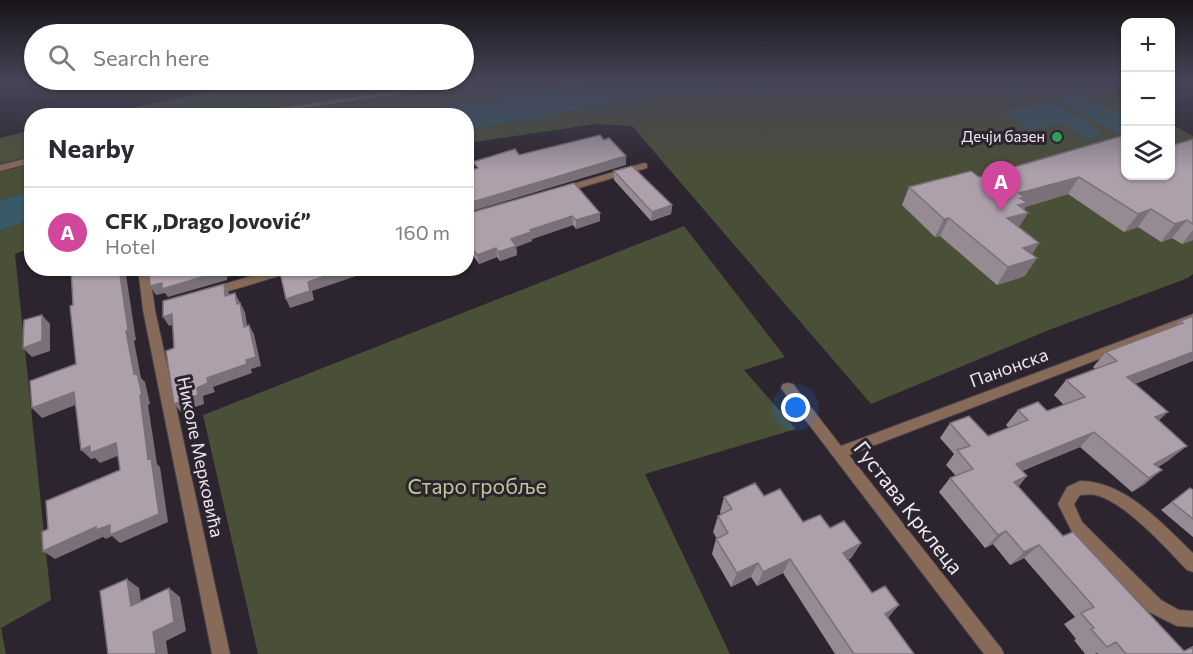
<!DOCTYPE html>
<html lang="en">
<head>
<meta charset="utf-8">
<style>
	body { margin:0; font-family:Commissioner,sans-serif; background:#f2f2f3; color:#2b2b33 }
	.controls { position:absolute; right:18px; top:18px; display:grid; overflow:hidden; border-radius:12px; box-shadow:0 2px 4px #0004 }
	.controls button { width:54px; height:54px; display:grid; place-items:center; padding:0; border:0; border-bottom:2px solid #e1e1e2; background:#fff; color:#2b2b33; font:30px sans-serif }
	.you { position:absolute; left:796px; top:408px; width:21px; height:21px; margin:-15px; border:4px solid #fff; border-radius:50%; background:#1a73e8; box-shadow:0 0 0 9px #1a73e833 }
	.badge { display:grid; place-items:center; width:39px; height:39px; border-radius:50%; background:#1a73e8; color:#fff; font-size:20px; font-weight:700 }
	.pin { position:absolute; translate:-50% -50px; filter:drop-shadow(0 2px 3px #0008) }
	.pin::after { content:''; position:absolute; top:32px; width:21px; height:18px; background:inherit; clip-path:polygon(0 0,100% 0,50% 100%) }
	.list { margin:0; padding:0; list-style:none }
	h2 { display:flex; justify-content:space-between; align-items:center; height:78px; margin:0; padding:0 24px; font-size:26px }
	h2 small { font-size:20px; font-weight:400; color:#7c7c81 }
	.list li { display:grid; grid-template-columns:39px 1fr auto; gap:18px; align-items:center; box-sizing:border-box; height:90px; padding:0 24px; border-top:2px solid #e1e1e2 }
	.list b { display:block; font-size:22px; white-space:nowrap }
	.list p { margin:0; font-size:20px; white-space:nowrap; color:#7c7c81 }
	.list em { font-size:20px; font-style:normal; color:#7c7c81 }
	.icon { flex:none; width:33px; height:33px; fill:none; stroke:currentColor; stroke-width:2; stroke-linecap:round; stroke-linejoin:round }
	.map { position:relative; flex:none; width:1193px; height:654px; overflow:hidden }
	.search { position:absolute; background:#fff; box-shadow:0 2px 4px #0004; left:24px; top:24px; width:450px; height:66px; display:flex; align-items:center; gap:15px; box-sizing:border-box; padding:0 21px; border-radius:33px; color:#7c7c81; font-size:22px }
	.panel { position:absolute; background:#fff; box-shadow:0 2px 4px #0004; left:24px; top:108px; width:450px; height:168px; border-radius:24px }
	.map>svg:first-child { display:block }
</style>
</head>
<body>
<div class="map">
<svg width="1193" height="654" viewBox="0 0 1193 654">
	<rect width="100%" height="100%" fill="#2c242e"/>
	<path fill="#4a4f37" d="M419 81H595L392 115 211 116 254 106Z
		M740 81H1092L1125 99 1126 176H1170L1171 124 1193 136V274L1188 278 1049 330 871 404 632 126 596 124 467 143 466 130Z
		M31 155V191L0 200V163Z
		M31 220V248L15 254 51 600 1 628 6 654H0V231Z
		M684 226 785 357 744 370 796 429 645 474 730 654H258L203 415Z"/>
	<path fill="#4e5438" d="M278 82 404 83 254 106 211 115H97L237 86Z
		M31 130V155L0 163V138Z"/>
	<path fill="#385a66" d="M595 81H740L467 130 466 116 392 115Z
		M1081 94 1125 118V138L1058 100Z
		M1052 101 1085 120 1101 135 1087 139 1062 123 1032 130 1003 112Z
		M31 191V220L0 231V200Z"/>
	<g fill="none" stroke-linecap="round" stroke-linejoin="round">
		<defs>
			<path id="street" d="M461 81H482L478 83 249 116H224Z
				M32 157V163L0 171V165Z
				M644 163 647 164V168L562 193 557 190 559 188Z
				M138 268H149L155 310 230 654H212L143 310Z
				M278 268H297L296 271 212 296 206 292 208 289Z
				M1193 314V323L849 455 1001 648 1004 654H984L781 388 783 384 788 383 793 384 841 446Z
				M1080 481C1126 481 1162 524 1193 553V572L1187 570C1166 548 1124 501 1095 495 1090 494 1085 495 1080 495L1074 504 1082 522 1161 600 1179 610 1193 611V627L1177 626 1149 612 1072 532 1058 504 1067 487Z"/>
		</defs>
		<use href="#street" stroke="#473f49" stroke-width="2"/>
		<use href="#street" fill="#876a57" fill-rule="evenodd"/>
	</g>
	<path fill="#968a93" d="M1193 139V240L1182 244 1172 238 1161 242 1138 227 1124 232 1068 194 1025 207 1019 227 1039 243 1032 254 1025 276 997 285 940 236 935 237 902 205 909 187 979 177 1125 176Z
		M614 171 672 205 671 214 651 221 614 180Z
		M600 213V221L576 229 573 225 532 239V241L516 247 517 255 500 261 497 257 479 264 469 249 466 250V214Z
		M1187 318 1135 384 1159 420 1169 460 1158 467 1145 484 1132 492 1080 447 1022 471 1027 476 1018 487 1063 536 1184 651 1193 646V654H1098L1097 653 1095 654H1085L1074 640 1076 639 1064 624 1075 617 1024 558 1010 565 993 544 985 548 939 492 950 478 956 476 946 465 954 454 940 438 950 423 988 436 1009 428 1006 425 1018 410 1047 411 1064 405 1054 395 1066 380 1095 369 1093 367 1106 352 1175 326 1180 321Z
		M1190 488 1193 490V537L1161 510Z
		M764 496 803 522 830 528 861 543 851 558 848 560 888 618 914 654H835L783 573 757 586 751 577 731 587 712 554 716 539H717L713 532 718 516 721 515 720 512 724 497Z"/>
	<path fill="#7a7078" d="M626 156V165L466 213V204Z
		M1079 177 1068 194 1025 207 1020 215 1028 213 1017 230 997 236 1019 193Z
		M672 205 671 214 651 221 652 212Z
		M1151 209 1138 227 1124 232 1138 214Z
		M600 213V221L576 229V220Z
		M572 216 573 225 532 239V241L516 247 517 255 500 261 498 252 511 239 530 230Z
		M949 218 940 236 935 237 944 219Z
		M1187 220 1172 238 1161 242 1175 224Z
		M1193 230V240L1182 244Z
		M466 240 469 249 466 250Z
		M1039 243 1028 261 1023 248Z
		M496 248 497 257 479 264 477 255Z
		M1037 258 1025 276 997 285 1008 267Z
		M119 268H125L136 340 134 341 141 378 145 382 150 404 148 405 157 464 160 467 168 522 120 543 112 536 106 539 103 537 55 559 43 551 148 459 126 331Z
		M222 268H256L227 277V280L168 297 165 293 156 295 150 286Z
		M348 268H374V270L312 291 314 300 290 308 286 299 308 282Z
		M224 284 229 293 231 305 225 296Z
		M235 293 245 312 249 336 244 327 237 304Z
		M172 314 178 323 169 326 163 317Z
		M42 315 50 324V351L32 357 23 348Z
		M249 325 254 334 261 366 251 369 252 373 213 387 215 392 203 396 204 404 181 412 174 404 207 378 246 360Z
		M1193 352V361L1113 393 1127 377Z
		M74 392 83 402 42 418 32 408Z
		M1168 412 1152 427 1155 417Z
		M1094 432 1080 447 1003 478 1016 464Z
		M116 443 125 453 100 463 95 458 91 459 81 450 90 446Z
		M1187 446 1169 460 1144 474 1154 464Z
		M1162 470 1145 484 1132 492 1149 478Z
		M1027 476 1014 490V482Z
		M1006 531 993 544 985 548 998 535Z
		M861 543 851 558 834 567 843 553Z
		M1039 545 1024 558 1010 565 1024 552Z
		M790 559 783 573 757 586 763 572Z
		M758 563 751 577 731 587 737 573Z
		M127 579 139 588 143 615 131 606Z
		M169 588 180 597 186 631 166 641 168 654H154L153 632Z
		M899 605 887 619 885 614Z"/>
	<path fill="#aea0ab" stroke="#7a7078" stroke-width="1.5" d="M600 135 604 140 609 138 626 156 466 204V172L478 168 473 162 515 149 519 155Z
		M1125 135V176H1170V146L1193 139V224L1187 220 1175 224 1151 209 1138 214 1079 177 1019 193 1024 197 1020 198 1027 203 1018 205 1028 213 1007 218 1039 243 1023 248 1037 258 1008 267 949 218 944 219 909 187 971 171 979 177Z
		M632 166 672 205 652 212 614 171Z
		M574 183 600 213 576 220 572 216 530 230 531 232 511 239 516 246 498 252 496 248 477 255 466 240V214Z
		M71 268H119L128 330 126 331 134 374 137 373 142 395H140L148 459 151 458 159 514 110 535V525L96 530V527L43 551 42 532 48 529 46 501 120 470 116 443 90 453V446L81 450 74 392 32 408 30 381 76 364 70 306 73 305Z
		M149 268H222V271L162 289V283L150 286Z
		M279 268H348L308 282 310 291 286 299Z
		M224 284 225 296 235 293 237 304 240 303 244 327 249 325 256 357 246 360 247 364 207 378 208 383 197 388 198 395 174 404 166 351 174 348 172 314 163 317V301Z
		M42 315V341L23 348 24 320Z
		M1193 316V352L1127 377 1168 412 1155 417 1187 446 1154 464 1162 470 1149 478 1094 432 1016 464 1027 476 1014 482 1063 536 1073 532 1184 651 1193 647V654H1126L1116 642 1107 647 1091 629 1094 628 1081 613 1094 607 1039 545 1024 552 1006 531 998 535 950 478 973 469 957 450 970 446 950 423 969 416 988 436 1028 420 1018 410 1038 402 1047 411 1085 397 1066 380 1117 361 1106 352 1183 323 1180 321Z
		M755 483 764 496 780 489 803 522 820 515 830 528 844 521 861 543 843 553 872 593 885 586 899 605 885 614 914 654H854L790 559 763 572 758 563 737 573 716 539 728 533 718 516 732 509 724 497Z
		M1190 488 1193 490V519L1172 502Z
		M127 579 131 606 169 588 174 622 153 632 156 653 154 654H108L100 591Z"/>
	<linearGradient id="sky" x2="0" y2="1"><stop stop-color="#181419"/><stop offset="0.47" stop-color="#454557"/><stop offset="1" stop-color="#454557" stop-opacity="0"/></linearGradient>
	<rect width="1193" height="173" fill="url(#sky)"/>
	<circle fill="#2e9e5b" stroke="#2c242e" stroke-width="2" cx="1057" cy="137" r="6"/>
	<g text-anchor="middle" stroke-width="6" stroke-linejoin="round" paint-order="stroke">
		<g font-size="15" fill="#ede8ef" stroke="#2c242e" text-anchor="end">
			<text x="1045" y="142">Дечји базен</text>
		</g>
		<g font-size="18" fill="#ede8ef" stroke="#2c242e">
			<text transform="translate(1009 368) rotate(-20)" y="6">Панонска</text>
			<text transform="translate(200 457) rotate(78)" y="6">Николе Мерковића</text>
		</g>
		<g font-size="21" fill="#beca94" stroke="#2c242e">
			<text x="477" y="494">Старо гробље</text>
		</g>
		<g font-size="21" fill="#ede8ef" stroke="#2c242e">
			<text transform="translate(908 508) rotate(52)" y="7">Густава Крклеца</text>
		</g>
	</g>
</svg>
<div class="controls">
<button>+</button>
<button>−</button>
<button><svg class="icon" aria-label="layers" viewBox="0 0 24 24"><path d="M12 4l9 5-9 5-9-5zM3 14l9 5 9-5"/></svg></button>
</div>
<div class="you"></div>
<div class="pin badge" style="left:1001px;top:211px;background:#d1479c">A</div>
<div class="search"><svg class="icon" aria-label="search" viewBox="0 0 24 24"><circle cx="10" cy="10" r="6"/><path d="M15 15l6 6"/></svg>Search here</div>
<section class="panel">
<h2>Nearby<small></small></h2>
<ul class="list">
<li><span class="badge" style="background:#d1479c">A</span><div><b>CFK „Drago Jovović”</b><p>Hotel</p></div><em>160 m</em></li>
</ul>
</section>
</div>
</body>
</html>
